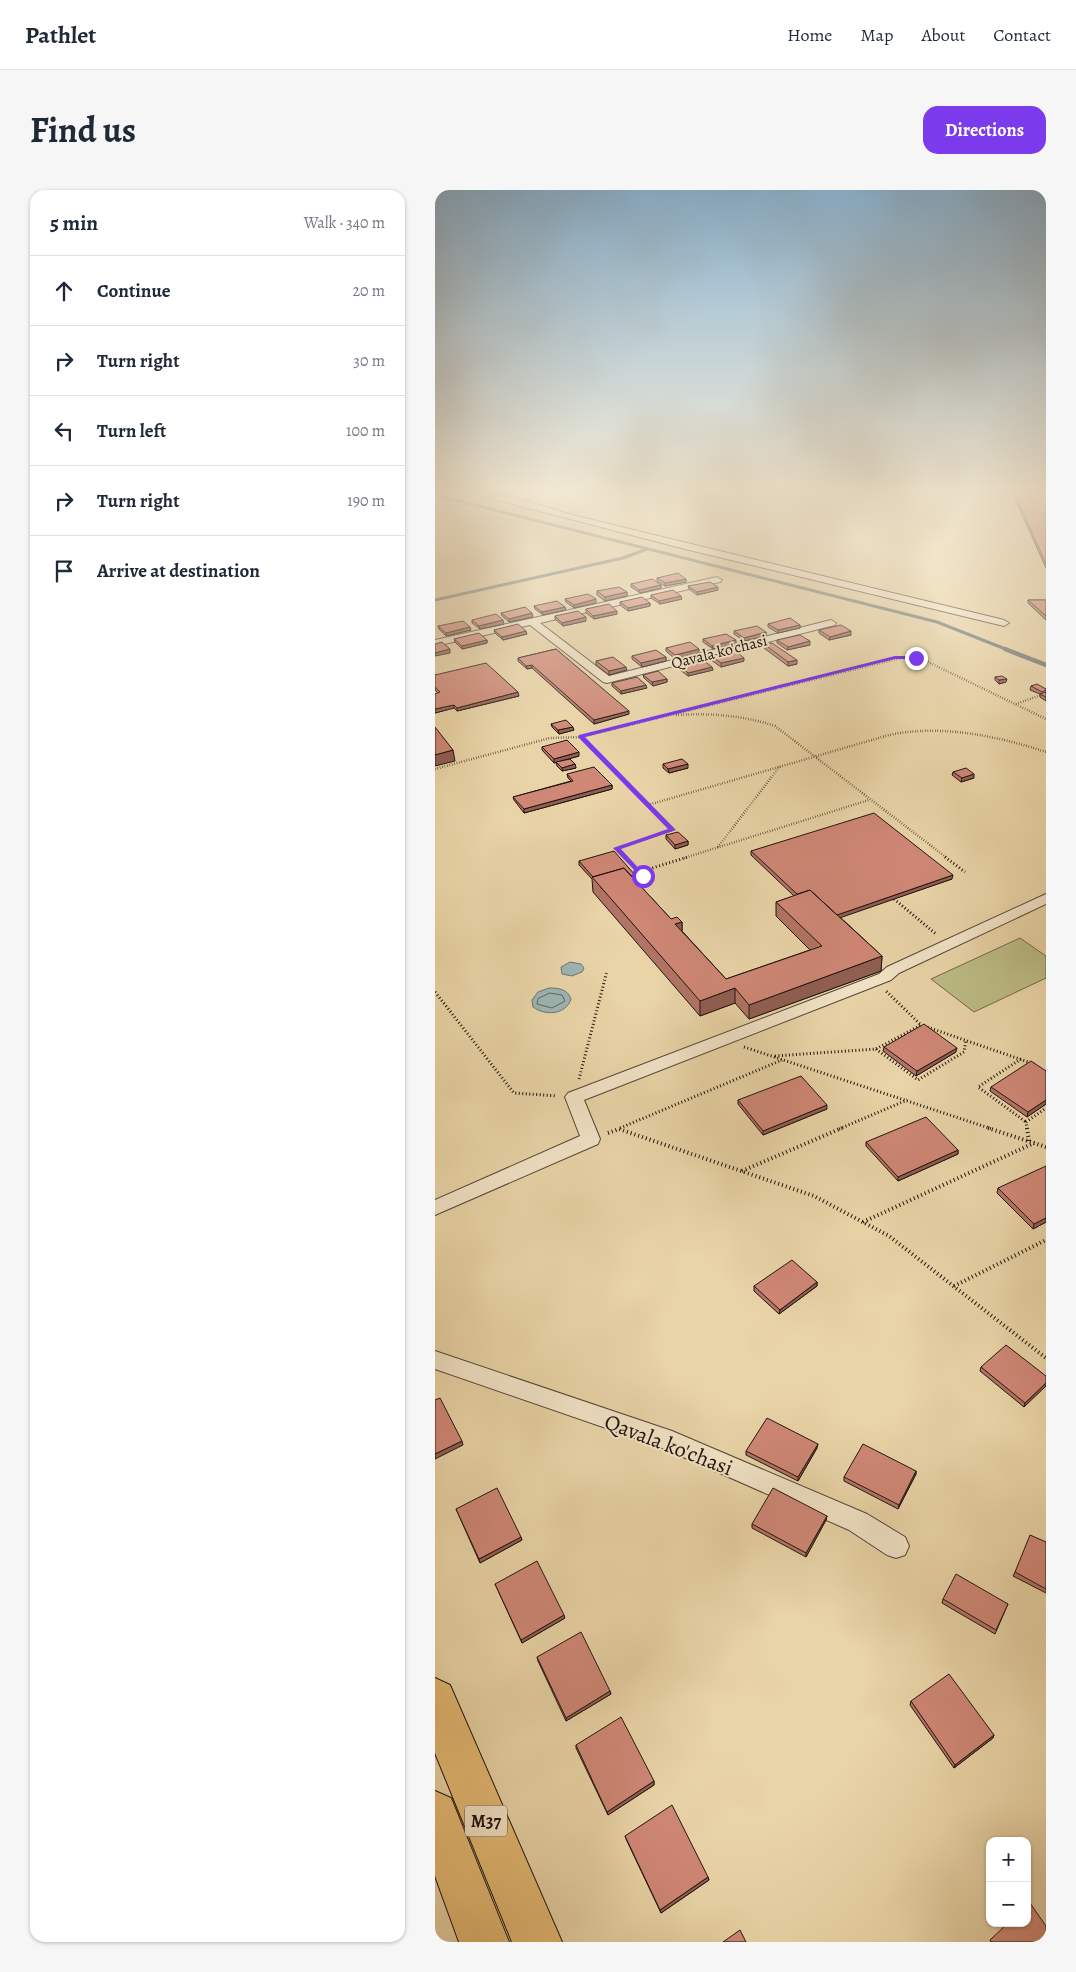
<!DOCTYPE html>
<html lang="en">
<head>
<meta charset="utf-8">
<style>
	body { margin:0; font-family:Alegreya,serif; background:#f6f6f7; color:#1f2937 }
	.controls { position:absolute; right:15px; bottom:15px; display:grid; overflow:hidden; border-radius:10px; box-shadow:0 1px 4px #0004 }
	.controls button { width:45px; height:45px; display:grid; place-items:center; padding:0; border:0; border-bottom:1px solid #e0e1e3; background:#fff; color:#1f2937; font:25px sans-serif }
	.stop { position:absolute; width:15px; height:15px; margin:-11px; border:4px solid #7c3aed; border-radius:50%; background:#fff }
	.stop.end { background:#7c3aed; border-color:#fff; box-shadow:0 1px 5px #0008 }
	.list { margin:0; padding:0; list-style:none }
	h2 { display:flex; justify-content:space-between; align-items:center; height:65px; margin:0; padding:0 20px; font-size:21px }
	h2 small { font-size:16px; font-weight:400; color:#747a83 }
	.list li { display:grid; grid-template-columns:32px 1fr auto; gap:15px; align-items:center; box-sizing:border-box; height:70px; padding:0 20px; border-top:1px solid #e0e1e3 }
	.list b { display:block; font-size:19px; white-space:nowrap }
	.list em { font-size:16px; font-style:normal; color:#747a83 }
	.icon { flex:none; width:28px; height:28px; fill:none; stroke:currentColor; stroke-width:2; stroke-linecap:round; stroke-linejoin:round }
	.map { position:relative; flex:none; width:611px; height:1752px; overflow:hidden; border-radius:15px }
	header { display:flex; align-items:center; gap:30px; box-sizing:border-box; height:70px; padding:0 25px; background:#fff; border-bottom:1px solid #e0e1e3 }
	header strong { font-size:24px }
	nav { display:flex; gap:28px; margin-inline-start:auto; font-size:18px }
	.intro { display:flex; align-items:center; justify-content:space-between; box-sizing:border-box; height:120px; padding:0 30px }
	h1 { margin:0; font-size:35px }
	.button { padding:12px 22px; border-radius:15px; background:#7c3aed; color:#fff; font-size:18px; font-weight:700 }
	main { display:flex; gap:30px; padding:0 30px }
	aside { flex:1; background:#fff; border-radius:15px; box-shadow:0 1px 4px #0004 }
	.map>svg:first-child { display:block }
</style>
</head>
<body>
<header>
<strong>Pathlet</strong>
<nav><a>Home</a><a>Map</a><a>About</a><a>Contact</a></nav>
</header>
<div class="intro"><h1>Find us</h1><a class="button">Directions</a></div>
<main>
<aside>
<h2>5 min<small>Walk · 340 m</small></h2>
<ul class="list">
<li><svg class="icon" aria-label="ahead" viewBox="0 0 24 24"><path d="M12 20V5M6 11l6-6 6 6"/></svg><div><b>Continue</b></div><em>20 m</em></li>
<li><svg class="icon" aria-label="right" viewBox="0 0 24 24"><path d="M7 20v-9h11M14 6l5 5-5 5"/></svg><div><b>Turn right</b></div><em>30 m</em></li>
<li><svg class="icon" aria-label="left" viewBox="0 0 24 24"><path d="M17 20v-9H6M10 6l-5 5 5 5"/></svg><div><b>Turn left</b></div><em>100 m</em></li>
<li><svg class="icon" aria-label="right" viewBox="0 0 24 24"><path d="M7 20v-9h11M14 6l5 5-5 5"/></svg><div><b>Turn right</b></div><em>190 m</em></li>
<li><svg class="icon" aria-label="arrive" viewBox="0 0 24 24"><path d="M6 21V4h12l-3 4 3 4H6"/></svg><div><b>Arrive at destination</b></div></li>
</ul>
</aside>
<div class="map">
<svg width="611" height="1752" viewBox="0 0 611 1752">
	<rect width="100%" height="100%" fill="#e9d4a7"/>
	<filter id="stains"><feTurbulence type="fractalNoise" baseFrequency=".004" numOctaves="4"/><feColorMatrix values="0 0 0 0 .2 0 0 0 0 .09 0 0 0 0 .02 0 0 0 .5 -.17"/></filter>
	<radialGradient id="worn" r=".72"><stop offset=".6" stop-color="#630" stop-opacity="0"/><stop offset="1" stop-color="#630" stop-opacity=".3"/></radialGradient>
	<path fill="#bcbb83" stroke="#6e6849" d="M585 748 611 766V788L539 822 496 789Z"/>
	<path fill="#9db5b4" stroke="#6b7572" d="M135 772 146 774 149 778 147 782 137 786 127 784 126 777Z
		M114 798C123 798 133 799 136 809 131 825 110 826 98 817L97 810 103 802Z"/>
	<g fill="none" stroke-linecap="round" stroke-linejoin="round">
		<path stroke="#5e6462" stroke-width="1" d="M115 803 127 805 130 811 117 818 102 814 103 809Z"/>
		<path stroke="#6b7572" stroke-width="3" d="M0 305 502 432 573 460
			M0 410 188 368 212 359"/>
		<path stroke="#6b7572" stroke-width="4.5" d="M570 459 611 475"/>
		<defs>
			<path id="minor" d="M24 300C53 297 107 316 137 325L569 430 574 433 569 436 250 359Z
				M282 387 287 390 285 392 105 433 174 486 396 430 401 433 400 435 172 493 168 492 95 435 0 456V450Z
				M611 704V714L464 783 456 790 149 910 165 949 163 954 0 1025V1010L145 946 130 907 133 903 444 784 452 777Z
				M0 1161 237 1241 432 1324 470 1347 474 1356 470 1365 461 1368 452 1365 414 1340 223 1256 0 1179Z"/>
			<path id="trunk" d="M0 1488 15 1495 127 1752H77L0 1563Z
				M0 1601 16 1608 74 1752H24L0 1686Z"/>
		</defs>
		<use href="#minor" stroke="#524435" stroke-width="2"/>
		<use href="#trunk" stroke="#20140f" stroke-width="2"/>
		<path stroke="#20140f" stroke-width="2.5" stroke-dasharray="0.5 2" stroke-linecap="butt" d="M581 514 606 505
			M241 525C275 523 307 525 340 536L512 668
			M147 547 213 615
			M0 579 115 548 146 547 470 467 491 471 611 529
			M283 657 345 576
			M191 668 182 658 238 640 213 615 454 545C505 534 563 546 611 562
			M249 668 434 610"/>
		<path stroke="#20140f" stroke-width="3" stroke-dasharray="1 2.5" stroke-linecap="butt" d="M190 667 208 686 203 696
			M510 667 530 682
			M204 682 253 667
			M459 709 501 744
			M0 802 79 903 122 906
			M489 836 599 874
			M309 857 557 939
			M441 859 483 890 529 862 531 850
			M340 866 441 859 486 835 451 801
			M586 869 543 897 591 932
			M144 889 172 781
			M185 938 347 870
			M404 939 472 910
			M592 939 591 932 611 918"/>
		<path stroke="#20140f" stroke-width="4" stroke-dasharray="1 3" stroke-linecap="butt" d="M553 938 611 957
			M592 938 594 951
			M173 943 184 939 379 1006 454 1046 611 1168
			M307 981 407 938
			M428 1032 599 953
			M519 1096 611 1050"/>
		<use href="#minor" fill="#f1e3c6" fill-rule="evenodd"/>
		<use href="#trunk" fill="#e4ba74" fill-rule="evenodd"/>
	</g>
	<path fill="#b27465" stroke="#20140f" d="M576 300H611V378Z
		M222 388 251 389V392L230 396 222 391Z
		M196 394 226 395V398L205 403 196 397Z
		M253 396 283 400 262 405 254 399Z
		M162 401 192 402V406L170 411 162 405Z
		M216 405 247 409 225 414 216 408Z
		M130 409 161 413 139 418 131 412Z
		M593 410H611V430L593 413Z
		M185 412 215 413V416L193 421 185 415Z
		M99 416 131 420 108 425 100 419Z
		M151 419 182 424 159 429 151 423Z
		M66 423 98 427 74 432 67 426Z
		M120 426 151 431 128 436 120 429Z
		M37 430 69 434 45 439 37 433Z
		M333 434 365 435V438L343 443 333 437Z
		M3 436 36 440 11 446 4 439Z
		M59 440 92 444 68 450 60 443Z
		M384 440 416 445 394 450 384 443Z
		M299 441 331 442V446L309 451 299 444Z
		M19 449 52 450V453L27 459 20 452Z
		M268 449 301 454 278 459 268 452Z
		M342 450 375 455 352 460 342 453Z
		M329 454 362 474 353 476 329 458Z
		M231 458 264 463 240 469 231 461Z
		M121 459 194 524 159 534 97 478 92 479 83 471V468Z
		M197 466 231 467V471L207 477 197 469Z
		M276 466 309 471 286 477 276 470Z
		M161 471 192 480 174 485 161 475Z
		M244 475 277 477 278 480 253 486 244 479Z
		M0 485 84 506 22 521 19 518 0 523V504L3 503 0 500Z
		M208 485 232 489V492L218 496 209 488Z
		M560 487 571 492 564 494 560 490Z
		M177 493 212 498 186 504 177 496Z
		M596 496 611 499V511L605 507V504L595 500Z
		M116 534 139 540 124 544 117 537Z
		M107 557 144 566 119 573 107 560Z
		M121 572 140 574 141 578 127 581 122 576Z
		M228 574 253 578 234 583 228 578Z
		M518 582 539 588 526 592 517 585Z
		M132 584 177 595V599L89 623 79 610 78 607 136 591 133 588Z
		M231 645 253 651V655L240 659 231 649Z
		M316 661 517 689 405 727 447 766 446 781 314 829 300 813 265 826 158 702 157 689 144 675V671L200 685 201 688 199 689 236 729 247 732V741L291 789 375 760 341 726V712L359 706 316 665Z
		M449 857 521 862 481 886 448 861Z
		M611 881V914L592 927 555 901 556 897Z
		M303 910 392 919 328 945 303 914Z
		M431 952 523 960V964L463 991 431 956Z
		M563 998 611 1032 598 1039 562 1003Z
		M382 1092V1096L344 1124 319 1101V1096Z
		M546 1177 611 1186 589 1217 545 1181Z
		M382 1258 363 1291 311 1265V1261Z
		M481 1281V1284L463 1319 409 1291V1287Z
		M21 1319 86 1347 87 1350 45 1373Z
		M392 1326 391 1330 371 1367 317 1338V1334Z
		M611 1352V1403L578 1386 580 1382Z
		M60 1394 130 1428 87 1453Z
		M508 1409 573 1414 560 1444 507 1413Z
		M102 1467 175 1501 176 1504 131 1531 103 1471Z
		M476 1511 559 1545 558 1548 519 1578 475 1515Z
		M141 1555 219 1591V1595L173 1625 141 1558Z
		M190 1646 273 1687 274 1690 226 1723 191 1649Z"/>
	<path fill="#915e53" stroke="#20140f" d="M251 389V392L230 396V393Z
		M226 395V398L205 403 204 400Z
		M283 397V400L262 405V402Z
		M192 402V406L170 411V407Z
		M246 406 247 409 225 414 224 411Z
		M161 409V413L139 418V415Z
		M215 413V416L193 421V418Z
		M130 417 131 420 108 425 107 422Z
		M182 421V424L159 429 158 426Z
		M97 423 98 427 74 432V429Z
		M151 427V431L128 436 127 433Z
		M68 430 69 434 45 439 44 436Z
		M365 435V438L343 443V440Z
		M35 437 36 440 11 446V443Z
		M91 441 92 444 68 450 67 447Z
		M416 441V445L394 450 395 447Z
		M331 442V446L309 451V448Z
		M52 450V453L27 459V456Z
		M301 450V454L278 459 277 456Z
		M375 451V455L352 460 353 457Z
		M15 459V463L0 466V463Z
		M264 459V463L240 469V465Z
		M231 467V471L207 477 206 473Z
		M309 468V471L286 477V473Z
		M362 470V474L353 476V472Z
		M97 475V478L92 479 91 476Z
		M191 477 192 480 174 485V481Z
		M277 477 278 480 253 486V483Z
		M232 489V492L218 496 217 492Z
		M572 489 571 492 564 494V490Z
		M211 495 212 498 186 504V501Z
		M83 502 84 506 22 521V518Z
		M19 515V518L0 523V519Z
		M194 521V524L159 534V530Z
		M138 537 139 540 124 544 123 540Z
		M18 560 20 571 0 576V565Z
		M144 562V566L119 573V569Z
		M140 574 141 578 127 581V578Z
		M253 574V578L234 583 233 579Z
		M539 584V588L526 592 527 588Z
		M177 595V599L89 623V619Z
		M253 651V655L240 659V655Z
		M200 685 201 688 167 699 165 695Z
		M518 685 517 689 393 732V728Z
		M247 732V747L240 734Z
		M447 766 446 781 314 829V815Z
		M300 798V813L265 826V811Z
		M522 858 521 862 481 886 482 881Z
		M611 910V914L592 927 593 922Z
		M392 915V919L328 945V941Z
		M523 960V964L463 991V987Z
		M611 1028V1032L598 1039 599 1034Z
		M382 1092V1096L344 1124 345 1120Z
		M611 1193V1196L589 1217 590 1213Z
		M27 1251 28 1255 0 1269V1264Z
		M383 1254 382 1258 363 1291V1287Z
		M481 1281V1284L463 1319 464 1315Z
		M392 1326 391 1330 371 1367V1363Z
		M86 1347 87 1350 45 1373 44 1369Z
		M129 1425 130 1428 87 1453 86 1450Z
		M175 1501 176 1504 131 1531V1528Z
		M559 1545 558 1548 519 1578 520 1575Z
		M219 1591V1595L173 1625 172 1622Z
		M273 1687 274 1690 226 1723 225 1720Z"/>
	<path fill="#cf8776" stroke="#20140f" d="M578 300H611V374Z
		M243 383 251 389 230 393 222 388Z
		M217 389 226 395 204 400 196 394Z
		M275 392 283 397 262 402 253 396Z
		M184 397 192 402 170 407 162 401Z
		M238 400 246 406 224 411 216 405Z
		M153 404 161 409 139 415 130 409Z
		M207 407 215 413 193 418 185 412Z
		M593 410H611V426Z
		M122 411 130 417 107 422 99 416Z
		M174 414 182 421 158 426 151 419Z
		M90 417 97 423 74 429 66 423Z
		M143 421 151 427 127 433 120 426Z
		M61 424 68 430 44 436 37 430Z
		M355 428 365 435 343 440 333 434Z
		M28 431 35 437 11 443 3 436Z
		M83 434 91 441 67 447 59 440Z
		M406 435 416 441 395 447 384 440Z
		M322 436 331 442 309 448 299 441Z
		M44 443 52 450 27 456 19 449Z
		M291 444 301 450 277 456 268 449Z
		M365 445 375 451 353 457 342 450Z
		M7 452 15 459 0 463V454Z
		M255 452 264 459 240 465 231 458Z
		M337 453 362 470 353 472 329 454Z
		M121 459 194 521 159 530 97 475 91 476 83 468Z
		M221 460 231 467 206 473 197 466Z
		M299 460 309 468 286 473 276 466Z
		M178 467 191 477 174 481 161 471Z
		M268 470 277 477 253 483 244 475Z
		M51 473 83 502 22 518 19 515 0 519V504L5 502 0 497V485Z
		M223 481 232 489 217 492 208 485Z
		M567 486 572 489 564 490 560 487Z
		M202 487 211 495 186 501 177 493Z
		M602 494 611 499V500L607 502 596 496Z
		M611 502V507L605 504Z
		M131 530 138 537 123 540 116 534Z
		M0 537 18 560 0 565Z
		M132 550 144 562 119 569 107 557Z
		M135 569 140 574 127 578 121 572Z
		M247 569 253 574 233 579 228 574Z
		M159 577 177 595 89 619 78 607 138 591 132 584Z
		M531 578 539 584 527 588 518 582Z
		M439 623 518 685 402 725 375 700 362 704 316 661Z
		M243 642 253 651 240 655 231 645Z
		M179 661 200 685 196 686 189 678 158 687 144 671Z
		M189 678 236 729 242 727 247 732 240 734 291 789 387 756 341 712 375 700 447 766 314 815 300 798 265 811 157 687Z
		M489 834 522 858 482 881 449 857Z
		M596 871 611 881V910L593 922 556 897Z
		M366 886 392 915 328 941 303 910Z
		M491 927 523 960 463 987 431 952Z
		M611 976V1028L599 1034 563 998Z
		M357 1070 382 1092 345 1120 319 1096Z
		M571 1155 611 1186V1193L590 1213 546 1177Z
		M5 1208 27 1251 0 1264V1210Z
		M332 1228 383 1254 363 1287 311 1261Z
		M428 1254 481 1281 464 1315 409 1287Z
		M62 1298 86 1347 44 1369 21 1319Z
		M338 1298 392 1326 371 1363 317 1334Z
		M595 1345 611 1352V1399L580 1382Z
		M102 1371 129 1425 86 1450 60 1394Z
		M521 1384 573 1414 561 1440 508 1409Z
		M146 1442 175 1501 131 1528 102 1467Z
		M514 1484 559 1545 520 1575 476 1511Z
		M186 1527 219 1591 172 1622 141 1555Z
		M237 1615 273 1687 225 1720 190 1646Z
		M595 1713 611 1736V1752H556L555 1750 573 1733H592V1716Z
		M305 1740 311 1752H288Z"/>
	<linearGradient id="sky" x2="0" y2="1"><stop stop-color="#8ab4d3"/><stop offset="0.55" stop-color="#f5ecd7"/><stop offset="1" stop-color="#f5ecd7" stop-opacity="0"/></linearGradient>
	<rect width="611" height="545" fill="url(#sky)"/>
	<path fill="#7c3aed" d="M481 466 483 469H460L150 547 241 640 186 659 210 685V687H206L178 658 233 639 144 548V545L460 466Z"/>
	<g text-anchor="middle" stroke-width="4" stroke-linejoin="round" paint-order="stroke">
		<g font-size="16" fill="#20140f" stroke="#f1e3c6">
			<text transform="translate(284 461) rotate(-14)" y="6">Qavala ko'chasi</text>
		</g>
		<rect fill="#f1e3c6" stroke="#5f5246" stroke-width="1" x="30" y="1615.5" width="42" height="31" rx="4"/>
		<g font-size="18" font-weight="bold" fill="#20140f">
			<text x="51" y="1637">M37</text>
		</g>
		<g font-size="22" fill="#20140f" stroke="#f1e3c6">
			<text transform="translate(234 1254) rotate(21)" y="8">Qavala ko'chasi</text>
		</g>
	</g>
	<rect width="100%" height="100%" filter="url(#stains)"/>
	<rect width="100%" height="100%" fill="url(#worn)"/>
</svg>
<div class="controls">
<button>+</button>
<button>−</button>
</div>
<div class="stop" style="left:208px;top:686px"></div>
<div class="stop end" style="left:481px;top:468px"></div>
</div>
</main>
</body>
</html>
